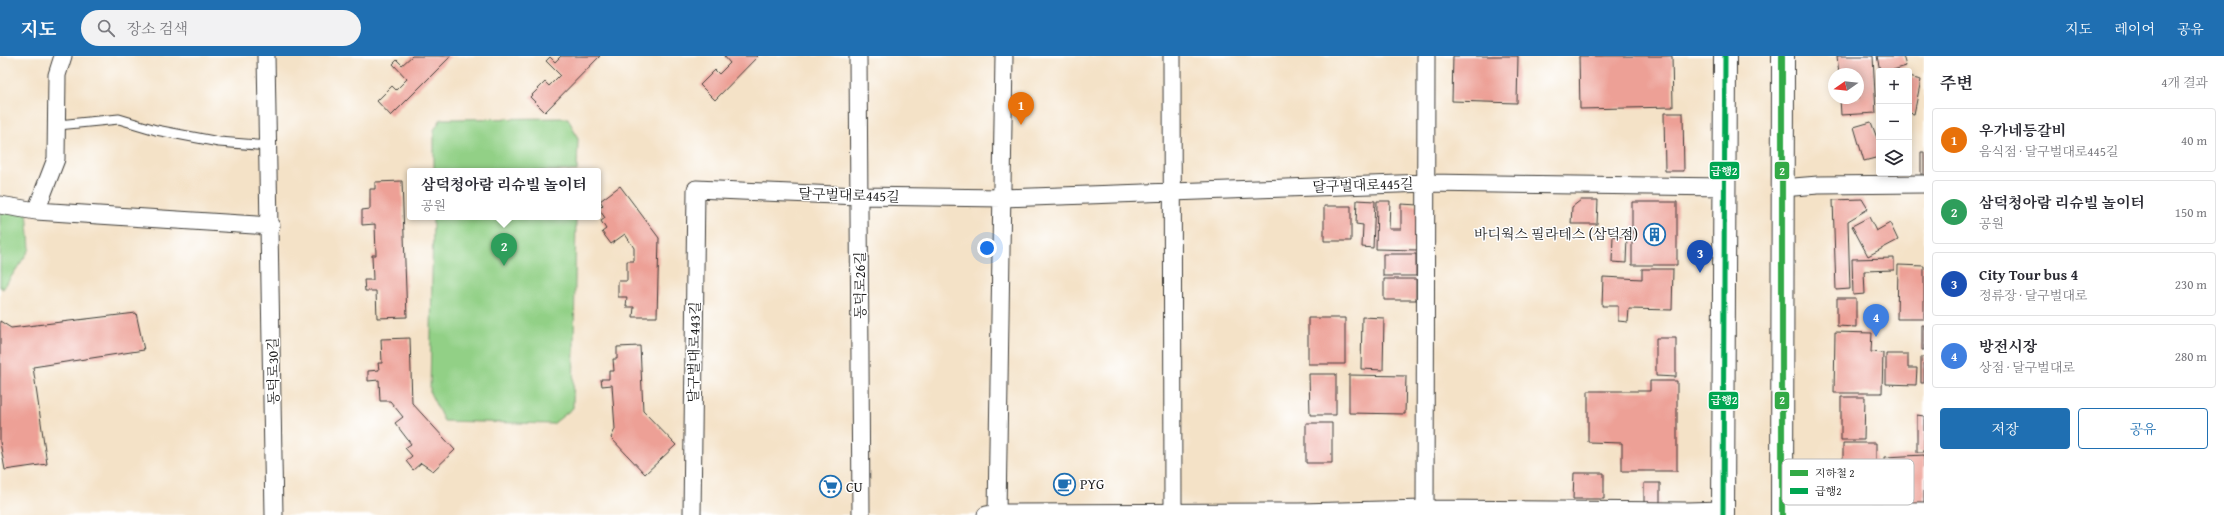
<!DOCTYPE html>
<html lang="ko">
<head>
<meta charset="utf-8">
<style>
	body { margin:0; font-family:"Gentium Book Plus","Noto Serif KR",serif; background:#f2f2f3; color:#2b2b33 }
	.controls { position:absolute; right:12px; top:12px; display:grid; overflow:hidden; border-radius:4px; box-shadow:0 2px 10px #0003 }
	.controls button { width:36px; height:36px; display:grid; place-items:center; padding:0; border:0; border-bottom:1px solid #e1e1e2; background:#fff; color:#2b2b33; font:20px sans-serif }
	.compass { position:absolute; left:1828px; top:12px; width:36px; height:36px; border-radius:50%; background:#fff; box-shadow:0 2px 10px #0003; rotate:256deg }
	.you { position:absolute; left:987px; top:192px; width:14px; height:14px; margin:-10px; border:3px solid #fff; border-radius:50%; background:#1a73e8; box-shadow:0 0 0 6px #1a73e833 }
	.badge { display:grid; place-items:center; width:26px; height:26px; border-radius:50%; background:#1f6fb2; color:#fff; font-size:13px; font-weight:700 }
	.pin { position:absolute; translate:-50% -33px; filter:drop-shadow(0 1px 2px #0008) }
	.pin::after { content:''; position:absolute; top:21px; width:14px; height:12px; background:inherit; clip-path:polygon(0 0,100% 0,50% 100%) }
	.popup { position:absolute; left:407px; top:112px; width:194px; height:52px; box-sizing:border-box; display:grid; place-content:center; border-radius:4px; background:#fff; filter:drop-shadow(0 1px 3px #0005); font-size:13px; white-space:nowrap; color:#7c7c81 }
	.popup b { font-size:15px; color:#2b2b33 }
	.popup::after { content:''; position:absolute; left:50%; top:100%; margin-left:-8px; border:8px solid transparent; border-top-color:#fff }
	.list { margin:0; padding:0; list-style:none }
	h2 { display:flex; justify-content:space-between; align-items:center; height:52px; margin:0; padding:0 16px; font-size:17px }
	h2 small { font-size:13px; font-weight:400; color:#7c7c81 }
	.list li { display:grid; grid-template-columns:26px 1fr auto; gap:12px; align-items:center; box-sizing:border-box; height:64px; margin:0 8px 8px; padding:0 8px; border:1px solid #e1e1e2; border-radius:4px }
	.list b { display:block; font-size:15px; white-space:nowrap }
	.list p { margin:0; font-size:13px; white-space:nowrap; color:#7c7c81 }
	.list em { font-size:13px; font-style:normal; color:#7c7c81 }
	.actions { display:flex; gap:8px; padding:12px 16px }
	.actions a { flex:1; padding:9px 0; border:1px solid #1f6fb2; border-radius:4px; text-align:center; font-size:14px; color:#1f6fb2 }
	.actions .main { background:#1f6fb2; color:#fff }
	.icon { flex:none; width:22px; height:22px; fill:none; stroke:currentColor; stroke-width:2; stroke-linecap:round; stroke-linejoin:round }
	.map { position:relative; flex:none; width:1924px; height:459px; overflow:hidden }
	header { display:flex; align-items:center; gap:24px; box-sizing:border-box; height:56px; padding:0 20px; background:#1f6fb2; color:#fff }
	header strong { font-size:19px }
	nav { display:flex; gap:22px; margin-inline-start:auto; font-size:14px }
	.search { width:280px; height:36px; background:#f2f2f3; display:flex; align-items:center; gap:10px; box-sizing:border-box; padding:0 14px; border-radius:22px; color:#7c7c81; font-size:15px }
	main { display:flex }
	aside { flex:1; background:#fff }
	.map>svg:first-child { display:block }
</style>
</head>
<body>
<header>
<strong>지도</strong>
<div class="search"><svg class="icon" aria-label="search" viewBox="0 0 24 24"><circle cx="10" cy="10" r="6"/><path d="M15 15l6 6"/></svg>장소 검색</div>
<nav><a>지도</a><a>레이어</a><a>공유</a></nav>
</header>
<main>
<div class="map">
<svg width="1924" height="459" viewBox="0 0 1924 459">
	<rect width="100%" height="100%" fill="#fff"/>
	<filter id="ink" filterUnits="userSpaceOnUse"><feTurbulence type="fractalNoise" baseFrequency=".025" numOctaves="2"/><feDisplacementMap in="SourceGraphic" scale="8" xChannelSelector="R" yChannelSelector="G"/><feConvolveMatrix kernelMatrix="1 2 1 2 8 2 1 2 1" color-interpolation-filters="sRGB"/></filter>
	<filter id="wash" filterUnits="userSpaceOnUse"><feTurbulence type="fractalNoise" baseFrequency=".012" numOctaves="4" result="noise"/><feDisplacementMap in="SourceGraphic" scale="16" xChannelSelector="R" yChannelSelector="G"/><feGaussianBlur stdDeviation="0.9" result="paint"/><feColorMatrix in="noise" values="0 0 0 0 0 0 0 0 0 0 0 0 0 0 0 0 0 1.4 0 .05"/><feComposite in="paint" operator="in"/></filter>
	<g filter="url(#wash)">
		<rect width="100%" height="100%" fill="#f4e2c7"/>
		<path fill="#92d086" stroke="#577651" d="M568 62 578 83 577 115H434V74L441 63Z
			M0 152 27 154 30 193 3 233 0 231Z
			M433 161H576L573 352 553 368 444 365 430 337Z"/>
		<g id="blocks">
			<path fill="#eda096" d="M412 0H451L391 60 377 45 392 30 396 34 407 23 393 8 397 4 402 9Z
				M561 0H600L545 56 530 41 545 26 549 30 560 19 546 5 550 1 555 6Z
				M724 0H758L715 44 700 29 715 14 719 18 730 7Z
				M1453 0H1518L1517 47 1452 45Z
				M1579 0H1672L1673 51 1580 53Z
				M1837 0H1873L1876 57 1841 59 1840 42H1858V18H1839Z
				M1877 0H1903L1906 10 1890 15H1880Z
				M1909 21 1921 24 1914 58 1909 57Z
				M1664 57H1683L1684 115H1665Z
				M1871 66 1877 82H1879V101L1864 105 1854 71Z
				M1921 96H1924V121H1921Z
				M402 125 407 261 377 262 376 235H365L364 224H373L372 199H376L375 168 362 169V154L370 153V133H375V126Z
				M620 130 659 182 657 261H633L634 251H626L627 241H618V225H627V205H634V192L625 178 611 188 602 176 606 173 601 165 605 162 599 153 603 149 600 145Z
				M1862 143 1868 153 1848 165 1850 233 1836 234 1833 144Z
				M1357 144 1375 145 1373 192 1362 191 1363 169 1356 168Z
				M1581 144H1598L1597 168H1571L1572 151Z
				M1377 145H1390L1389 173H1401V148L1418 149 1417 194 1376 193Z
				M1632 146H1677V209H1632Z
				M1324 150H1351V185H1324Z
				M1869 161 1876 175 1890 167 1898 184 1868 200 1852 170Z
				M1613 180 1627 181 1626 207 1612 206Z
				M1383 198H1416V220H1383Z
				M1894 202V214L1864 215 1865 238 1853 239 1852 203Z
				M1898 209 1924 210V263H1897Z
				M1642 213H1673L1672 254 1629 253 1628 266 1618 265V250H1602L1603 221 1642 223Z
				M1384 223H1416V244H1384Z
				M1837 242H1856V271L1837 270Z
				M136 257 144 294 33 311 47 408 5 414 0 386V265L11 272Z
				M1362 261 1384 262 1383 314 1361 313Z
				M1308 262H1345V308H1308Z
				M1922 269H1924V294H1922Z
				M1835 276 1872 277 1871 296 1883 297 1882 337H1834Z
				M410 282 412 347 455 394 433 415 421 407 413 414 406 405 412 400 405 392 411 388 395 367 403 361 390 345H380L379 324 368 325V315L379 314 378 307H382L381 283Z
				M1656 282H1676V321L1656 320Z
				M640 290 643 355 676 389 645 418 611 382 615 373 612 329 602 330 601 323H609V315H614L613 303H617V291Z
				M1886 298H1908V312H1917L1916 329 1886 328Z
				M1921 301H1924V327H1921Z
				M1309 318H1336V359H1310Z
				M1349 319 1406 320 1405 358 1349 357Z
				M1650 325H1677V415H1622V387L1588 386V335H1650Z
				M1841 341H1865L1864 384H1841Z
				M1917 359 1924 360V396H1917Z
				M1306 367H1332V407H1306Z
				M1843 387H1876V442H1843Z
				M1924 399V447L1887 451 1885 401Z
				M1574 417H1604V443H1573Z
				M1644 427H1660V451L1644 450Z"/>
		</g>
	</g>
	<g filter="url(#ink)">
		<use href="#blocks" fill-opacity="0" stroke="#3c3a36" stroke-width="1"/>
		<g fill="none" stroke-linecap="round" stroke-linejoin="round">
			<defs>
				<path id="service" d="M58 69 119 63 156 74 219 86 269 90"/>
				<path id="minor" d="M266 0 274 459
					M858 0 861 459
					M1172 0 1173 456
					M1782 132 1818 129 1924 128
					M0 149 36 155 271 170
					M36 155 56 103 57 19 63 0
					M1782 454 1924 455
					M997 457 1004 0
					M692 459 696 133 859 140 1002 142 1426 127 1725 131
					M986 459 997 457 1299 456 1425 453 1687 455 1723 454
					M1425 459 1426 0"/>
				<path id="secondary" d="M1723 459 1725 0
					M1782 459 1783 0"/>
			</defs>
			<use href="#service" stroke="#3c3a36" stroke-width="11"/>
			<use href="#minor" stroke="#3c3a36" stroke-width="19"/>
			<use href="#secondary" stroke="#3c3a36" stroke-width="24"/>
			<use href="#service" stroke="#fff" stroke-width="9"/>
			<use href="#minor" stroke="#fff" stroke-width="17"/>
			<use href="#secondary" stroke="#fff" stroke-width="22"/>
			<defs>
				<path id="bus-1" d="M1723 459 1725 0
					M1782 459 1783 0"/>
			</defs>
			<use href="#bus-1" stroke="#fff" stroke-width="8"/>
			<use href="#bus-1" stroke="#00a651" stroke-width="5"/>
			<defs>
				<path id="metro-1" d="M1782 0V459"/>
			</defs>
			<use href="#metro-1" stroke="#fff" stroke-width="9"/>
			<use href="#metro-1" stroke="#33aa46" stroke-width="6"/>
		</g>
	</g>
	<defs>
		<symbol id="building-ring" viewBox="-11 -11 22 22"><circle r="9.5" fill="#fff" stroke="#1f6fb2" stroke-width="1.5"/><path d="M-4-6H4V6H1V3H-1V6H-4ZM-2.5-4.3h1.7v1.8h-1.7ZM.8-4.3h1.7v1.8H.8ZM-2.5-1h1.7V.8h-1.7ZM.8-1h1.7V.8H.8Z" fill="#1f6fb2"/></symbol>
		<symbol id="cafe-ring" viewBox="-11 -11 22 22"><circle r="9.5" fill="#fff" stroke="#1f6fb2" stroke-width="1.5"/><path d="M-5.5-4.5H6V0H3Q3 3.5 0 3.5H-2.5Q-5.5 3.5-5.5 0ZM3-3.2v2h1.7v-2ZM-6 4.5H4V6H-6Z" fill="#1f6fb2"/></symbol>
		<symbol id="supermarket-ring" viewBox="-11 -11 22 22"><circle r="9.5" fill="#fff" stroke="#1f6fb2" stroke-width="1.5"/><path d="M-6-5.5h2.5l.6 2H6L4.5 2H-2.5L-4.4-4H-6ZM-1.5 3.2a1.3 1.3 0 1 0 .1 0ZM3 3.2a1.3 1.3 0 1 0 .1 0Z" fill="#1f6fb2"/></symbol>
	</defs>
	<g fill-rule="evenodd">
		<use href="#building-ring" x="1642" y="166" width="25" height="25"/>
		<use href="#cafe-ring" x="1052" y="416" width="25" height="25"/>
		<use href="#supermarket-ring" x="818" y="418" width="25" height="25"/>
	</g>
	<g text-anchor="middle" stroke-width="3" stroke-linejoin="round" paint-order="stroke">
		<g font-size="14" fill="#1c1c1c" stroke="#fff">
			<text transform="translate(1363 129) rotate(-2)" y="5">달구벌대로445길</text>
			<text transform="translate(849 139) rotate(2)" y="5">달구벌대로445길</text>
			<text transform="translate(860 229) rotate(-90)" y="5">동덕로26길</text>
			<text transform="translate(694 296) rotate(-89)" y="5">달구벌대로443길</text>
			<text transform="translate(273 315) rotate(-91)" y="5">동덕로30길</text>
		</g>
		<g font-size="14" fill="#1c1c1c" stroke="#fff" text-anchor="start">
			<text x="1638" y="183" text-anchor="end">바디웍스 필라테스 (삼덕점)</text>
			<text x="1080" y="433">PYG</text>
			<text x="846" y="436">CU</text>
		</g>
	</g>
	<rect x="1782" y="403" width="132" height="46" rx="6" fill="#fff" stroke="#bbb" stroke-width="1"/>
	<rect x="1790" y="414" width="18" height="6" fill="#33aa46"/>
	<rect x="1790" y="432" width="18" height="6" fill="#00a651"/>
	<g font-size="11" fill="#1c1c1c">
		<text x="1815" y="421">지하철 2</text>
		<text x="1815" y="439">급행2</text>
	</g>
	<g stroke="#fff" stroke-width="1.5">
		<rect x="1709" y="105" width="31" height="19" rx="4" fill="#00a651"/>
		<rect x="1774" y="105" width="16" height="19" rx="4" fill="#33aa46"/>
		<rect x="1708" y="335" width="31" height="19" rx="4" fill="#00a651"/>
		<rect x="1774" y="335" width="16" height="19" rx="4" fill="#33aa46"/>
	</g>
	<g font-size="11" text-anchor="middle" font-weight="bold" fill="#fff">
		<text x="1724" y="119">급행2</text>
		<text x="1782" y="119">2</text>
		<text x="1724" y="348">급행2</text>
		<text x="1782" y="348">2</text>
	</g>
</svg>
<div class="controls">
<button>+</button>
<button>−</button>
<button><svg class="icon" aria-label="layers" viewBox="0 0 24 24"><path d="M12 4l9 5-9 5-9-5zM3 14l9 5 9-5"/></svg></button>
</div>
<svg class="compass" viewBox="-18 -18 36 36"><path d="M0-13l5 13h-10z" fill="#e53935"/><path d="M0 13l5-13h-10z" fill="#7c7c81"/></svg>
<div class="you"></div>
<div class="pin badge" style="left:1021px;top:69px;background:#e8710a">1</div>
<div class="pin badge" style="left:504px;top:210px;background:#2e9e5b">2</div>
<div class="popup"><b>삼덕청아람 리슈빌 놀이터</b>공원</div>
<div class="pin badge" style="left:1700px;top:217px;background:#1a4fb4">3</div>
<div class="pin badge" style="left:1876px;top:281px;background:#3f7fe0">4</div>
</div>
<aside>
<h2>주변<small>4개 결과</small></h2>
<ul class="list">
<li><span class="badge" style="background:#e8710a">1</span><div><b>우가네등갈비</b><p>음식점 · 달구벌대로445길</p></div><em>40 m</em></li>
<li><span class="badge" style="background:#2e9e5b">2</span><div><b>삼덕청아람 리슈빌 놀이터</b><p>공원</p></div><em>150 m</em></li>
<li><span class="badge" style="background:#1a4fb4">3</span><div><b>City Tour bus 4</b><p>정류장 · 달구벌대로</p></div><em>230 m</em></li>
<li><span class="badge" style="background:#3f7fe0">4</span><div><b>방전시장</b><p>상점 · 달구벌대로</p></div><em>280 m</em></li>
</ul>
<div class="actions"><a class="main">저장</a><a>공유</a></div>
</aside>
</main>
</body>
</html>
